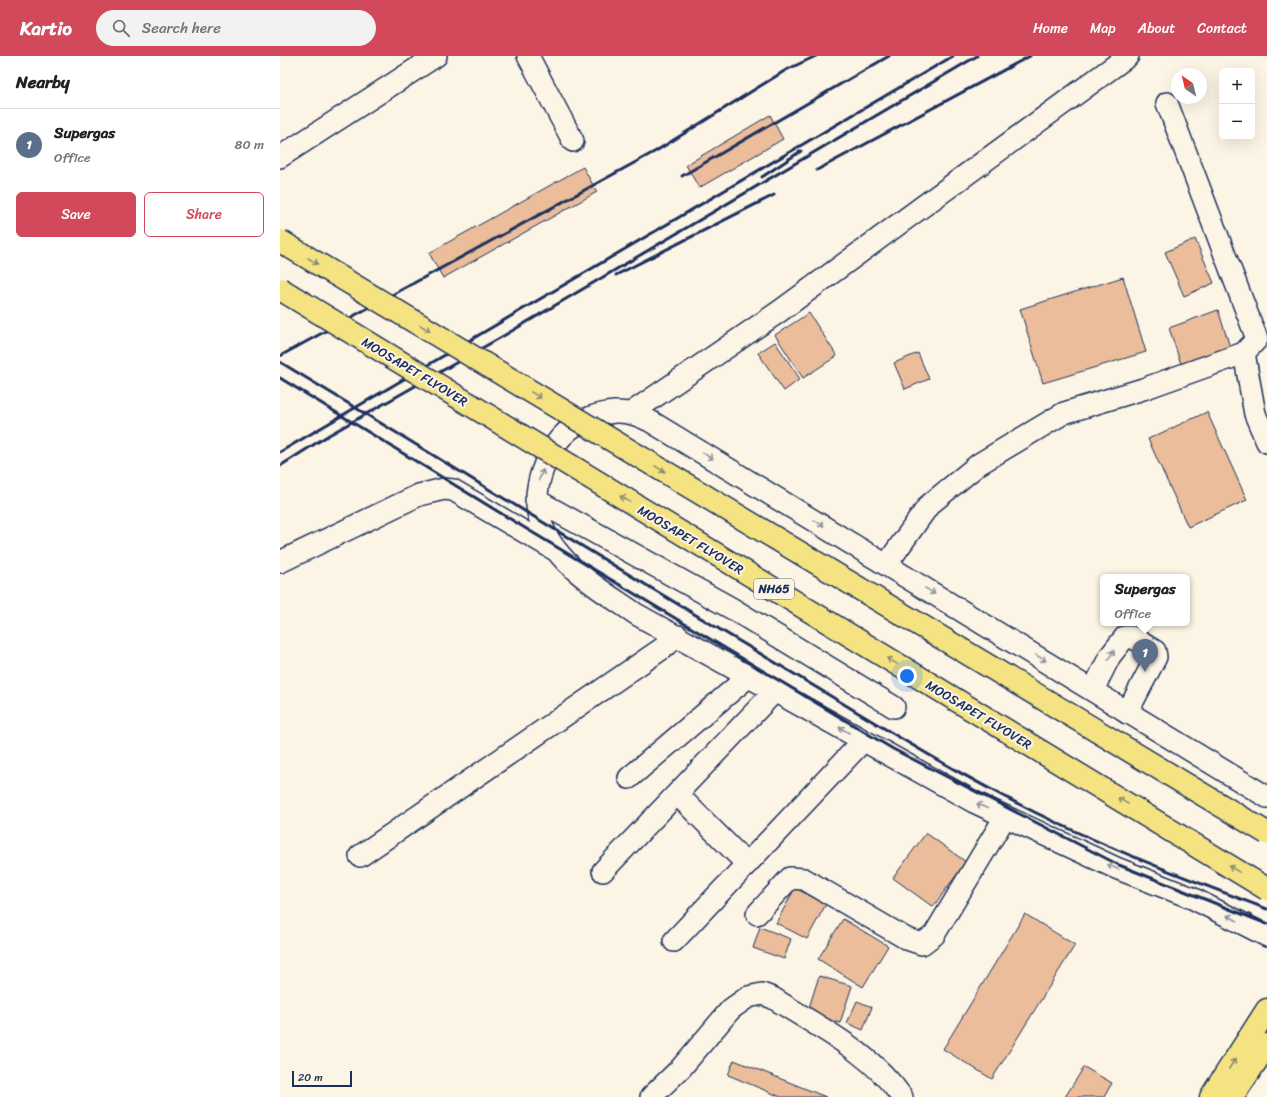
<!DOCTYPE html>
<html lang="en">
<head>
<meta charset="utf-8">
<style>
	body { margin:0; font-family:Sriracha,sans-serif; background:#f2f2f2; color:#202124 }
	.controls { position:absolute; right:12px; top:12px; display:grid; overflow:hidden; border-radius:6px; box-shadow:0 4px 16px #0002 }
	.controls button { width:36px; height:36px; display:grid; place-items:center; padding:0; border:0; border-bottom:1px solid #e0e0e0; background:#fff; color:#202124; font:20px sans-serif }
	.compass { position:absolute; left:891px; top:12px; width:36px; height:36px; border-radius:50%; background:#fff; box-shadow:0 4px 16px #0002; rotate:325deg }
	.scale { position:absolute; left:12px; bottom:10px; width:60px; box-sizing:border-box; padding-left:4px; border:2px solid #1b2f5e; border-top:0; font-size:11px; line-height:14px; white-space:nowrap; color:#1b2f5e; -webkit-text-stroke:3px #fcf5e5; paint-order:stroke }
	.you { position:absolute; left:627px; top:620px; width:14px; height:14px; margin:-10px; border:3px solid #fff; border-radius:50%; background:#1a73e8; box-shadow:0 0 0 6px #1a73e833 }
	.badge { display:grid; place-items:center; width:26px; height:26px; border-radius:50%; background:#d1495b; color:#fff; font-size:13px; font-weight:700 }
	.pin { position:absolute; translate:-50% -33px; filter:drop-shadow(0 1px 2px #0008) }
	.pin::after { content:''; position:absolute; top:21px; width:14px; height:12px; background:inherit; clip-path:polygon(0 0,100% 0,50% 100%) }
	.popup { position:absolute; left:820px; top:518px; width:90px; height:52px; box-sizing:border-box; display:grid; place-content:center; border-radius:6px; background:#fff; filter:drop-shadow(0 1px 3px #0005); font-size:13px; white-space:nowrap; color:#757577 }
	.popup b { font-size:15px; color:#202124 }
	.popup::after { content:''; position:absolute; left:50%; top:100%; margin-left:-8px; border:8px solid transparent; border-top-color:#fff }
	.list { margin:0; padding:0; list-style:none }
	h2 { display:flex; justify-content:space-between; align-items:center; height:52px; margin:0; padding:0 16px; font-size:17px }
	h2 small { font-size:13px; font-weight:400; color:#757577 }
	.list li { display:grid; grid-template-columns:26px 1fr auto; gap:12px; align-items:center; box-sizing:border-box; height:72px; padding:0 16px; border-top:1px solid #e0e0e0 }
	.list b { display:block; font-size:15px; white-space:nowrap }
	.list p { margin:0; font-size:13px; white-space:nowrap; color:#757577 }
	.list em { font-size:13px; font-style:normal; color:#757577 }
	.actions { display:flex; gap:8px; padding:12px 16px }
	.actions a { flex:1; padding:9px 0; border:1px solid #d1495b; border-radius:6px; text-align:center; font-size:14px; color:#d1495b }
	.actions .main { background:#d1495b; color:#fff }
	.icon { flex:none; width:22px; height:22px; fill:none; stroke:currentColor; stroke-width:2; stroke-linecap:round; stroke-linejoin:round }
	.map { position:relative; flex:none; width:987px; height:1041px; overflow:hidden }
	header { display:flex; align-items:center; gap:24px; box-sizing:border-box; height:56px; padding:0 20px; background:#d1495b; color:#fff }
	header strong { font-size:19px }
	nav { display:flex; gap:22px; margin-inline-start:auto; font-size:14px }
	.search { width:280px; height:36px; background:#f2f2f2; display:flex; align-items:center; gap:10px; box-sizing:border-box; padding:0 14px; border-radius:22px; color:#757577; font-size:15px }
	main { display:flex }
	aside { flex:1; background:#fff }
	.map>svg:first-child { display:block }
</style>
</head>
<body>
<header>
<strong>Kartio</strong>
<div class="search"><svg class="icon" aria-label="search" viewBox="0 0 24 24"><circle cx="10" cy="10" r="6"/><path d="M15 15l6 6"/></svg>Search here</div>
<nav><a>Home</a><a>Map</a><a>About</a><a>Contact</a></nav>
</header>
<main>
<aside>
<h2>Nearby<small></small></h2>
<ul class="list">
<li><span class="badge" style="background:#5c6f8a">1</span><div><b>Supergas</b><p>Office</p></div><em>80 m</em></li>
</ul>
<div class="actions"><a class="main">Save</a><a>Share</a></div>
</aside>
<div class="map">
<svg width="987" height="1041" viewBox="0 0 987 1041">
	<rect width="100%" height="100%" fill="#fcf5e5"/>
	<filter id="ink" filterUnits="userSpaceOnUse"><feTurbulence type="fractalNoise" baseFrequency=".025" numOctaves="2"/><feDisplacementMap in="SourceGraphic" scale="8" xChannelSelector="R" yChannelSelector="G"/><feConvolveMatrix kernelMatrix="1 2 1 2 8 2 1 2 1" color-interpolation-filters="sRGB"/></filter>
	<g filter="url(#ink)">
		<path fill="#ebbd9a" stroke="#1b2f5e" d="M490 59 503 83 419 132 406 109Z
			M303 111 317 136 163 222 149 197Z
			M915 183 934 227 904 240 885 196Z
			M843 221 866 296 763 327 740 253Z
			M938 254 950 291 901 308 889 272Z
			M529 257 557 300 523 322 495 279Z
			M495 286 520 323 504 335 478 297Z
			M638 297 649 323 625 333 614 307Z
			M927 356 967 444 908 471 868 383Z
			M646 777 686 806 653 851 613 822Z
			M515 832 546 848 527 883 496 867Z
			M745 858 795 889 712 1023 663 993Z
			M563 863 608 890 583 931 538 903Z
			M480 871 511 883 504 903 473 892Z
			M539 920 572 930 560 967 527 958Z
			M577 945 592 951 583 974 567 967Z
			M454 1004 546 1041H501L448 1019Z
			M804 1011 832 1027 824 1041H785Z"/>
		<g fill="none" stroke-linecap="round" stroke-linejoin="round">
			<defs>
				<path id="minor" d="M248 0 293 85
					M0 101 156 0
					M964 297 975 358 987 386
					M351 357 500 255 848 0
					M256 444 451 552 614 651
					M0 506 139 439 164 433 173 434 275 494
					M607 508 649 449 699 408 784 357 863 333 964 297 977 283 887 47
					M813 634 830 600 845 581H852L875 595 876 601 847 657
					M349 722 469 620
					M397 738 467 808
					M987 741 370 365C359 360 348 355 335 356 320 357 303 363 290 373 266 392 250 435 260 464 274 508 320 533 356 558L694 746 836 812 912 842 987 880
					M80 800 383 592 398 580
					M323 815 495 635
					M477 858 510 822 524 823 627 883 642 888 654 879 725 761
					M394 885 583 685
					M371 1041 401 1012 451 953 468 941 482 938 493 942C538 971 591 996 622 1041"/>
				<path id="major" d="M931 1041 987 954
					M952 1041 987 989"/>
			</defs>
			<use href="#minor" stroke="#1b2f5e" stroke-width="24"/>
			<use href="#major" stroke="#1b2f5e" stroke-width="25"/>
			<use href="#minor" stroke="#fcf5e5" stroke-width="21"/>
			<use href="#major" stroke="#f5e382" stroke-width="22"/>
			<path stroke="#1b2f5e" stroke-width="3" d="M537 114 750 0
				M402 120 609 0
				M482 121 521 95
				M336 219 494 139
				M0 300 376 95 506 14 536 0
				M0 306C164 405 326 506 491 604 584 660 678 720 777 767 845 799 916 826 987 853
				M0 322 240 469 613 693 839 809 987 868
				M0 396 673 0
				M0 410 49 379 225 279 697 0"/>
			<defs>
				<path id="highway-bridge" d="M0 185 987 777
					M0 233 987 833"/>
			</defs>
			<use href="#highway-bridge" stroke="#1b2f5e" stroke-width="25" stroke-linecap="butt"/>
			<use href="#highway-bridge" stroke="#f5e382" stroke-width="22"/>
		</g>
		<defs><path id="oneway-shaft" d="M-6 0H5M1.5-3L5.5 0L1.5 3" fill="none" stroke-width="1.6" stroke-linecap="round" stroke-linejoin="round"/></defs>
		<g stroke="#888970">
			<use href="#oneway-shaft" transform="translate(33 205) rotate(31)"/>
			<use href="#oneway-shaft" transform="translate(145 272) rotate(31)"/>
			<use href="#oneway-shaft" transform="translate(256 339) rotate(31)"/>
			<use href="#oneway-shaft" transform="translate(380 413) rotate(31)"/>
			<use href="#oneway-shaft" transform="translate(345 443) rotate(-149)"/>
			<use href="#oneway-shaft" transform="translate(612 605) rotate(-149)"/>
			<use href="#oneway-shaft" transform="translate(843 745) rotate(-149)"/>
			<use href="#oneway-shaft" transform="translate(954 813) rotate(-149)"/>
			<use href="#oneway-shaft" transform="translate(952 1008) rotate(-57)"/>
		</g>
		<g stroke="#8c92a2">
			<use href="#oneway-shaft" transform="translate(428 400) rotate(31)"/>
			<use href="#oneway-shaft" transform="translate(261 419) rotate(-67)"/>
			<use href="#oneway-shaft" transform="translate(539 467) rotate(31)"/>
			<use href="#oneway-shaft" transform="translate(650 535) rotate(31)"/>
			<use href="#oneway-shaft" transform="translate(831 599) rotate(-59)"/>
			<use href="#oneway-shaft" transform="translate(761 602) rotate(31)"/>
			<use href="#oneway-shaft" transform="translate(564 674) rotate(-150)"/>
			<use href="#oneway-shaft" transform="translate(702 750) rotate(-155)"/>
			<use href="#oneway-shaft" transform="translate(833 811) rotate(-156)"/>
			<use href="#oneway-shaft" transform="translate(952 862) rotate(-153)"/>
		</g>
	</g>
	<g text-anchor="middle" stroke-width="4" stroke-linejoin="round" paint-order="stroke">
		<rect fill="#fcf5e5" stroke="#5e6a86" stroke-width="1" x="474" y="523" width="40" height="20" rx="3"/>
		<g font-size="12" font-weight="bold" fill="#1b2f5e">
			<text x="494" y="537">NH65</text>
		</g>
		<g font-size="13" fill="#1b2f5e" stroke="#fcf5e5">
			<text transform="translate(135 315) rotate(31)" y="5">MOOSAPET FLYOVER</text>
			<text transform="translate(411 483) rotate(31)" y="5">MOOSAPET FLYOVER</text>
			<text transform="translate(699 658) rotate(31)" y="5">MOOSAPET FLYOVER</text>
		</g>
	</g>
</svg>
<div class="controls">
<button>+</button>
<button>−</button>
</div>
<svg class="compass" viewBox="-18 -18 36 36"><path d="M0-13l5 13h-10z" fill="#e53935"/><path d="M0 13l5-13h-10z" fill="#757577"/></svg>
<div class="scale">20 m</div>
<div class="you"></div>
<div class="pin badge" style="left:865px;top:616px;background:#5c6f8a">1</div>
<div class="popup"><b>Supergas</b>Office</div>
</div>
</main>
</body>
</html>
